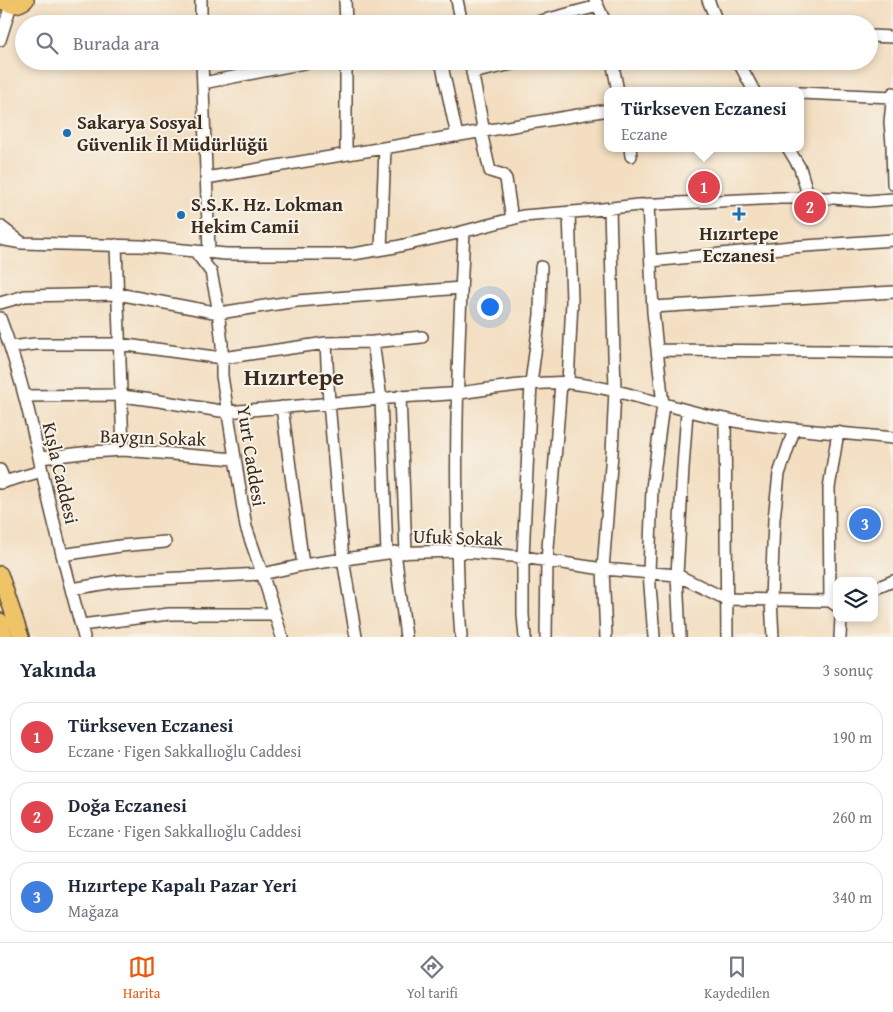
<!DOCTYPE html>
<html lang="tr">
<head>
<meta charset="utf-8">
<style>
	body { margin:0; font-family:"Gentium Book Plus",serif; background:#f6f6f7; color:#1f2937 }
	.controls { position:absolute; right:15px; bottom:15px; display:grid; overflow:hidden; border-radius:10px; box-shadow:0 2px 8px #0003 }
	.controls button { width:45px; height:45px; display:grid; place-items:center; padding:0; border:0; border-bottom:1px solid #e0e1e3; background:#fff; color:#1f2937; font:25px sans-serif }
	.you { position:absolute; left:489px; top:306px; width:18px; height:18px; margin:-12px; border:4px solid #fff; border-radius:50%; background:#1a73e8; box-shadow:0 0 0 8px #1a73e833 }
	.badge { display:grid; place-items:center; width:32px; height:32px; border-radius:50%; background:#ea580c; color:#fff; font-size:16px; font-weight:700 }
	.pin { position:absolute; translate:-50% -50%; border:2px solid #fff; box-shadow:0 1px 5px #0006 }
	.popup { position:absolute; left:604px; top:87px; width:200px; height:65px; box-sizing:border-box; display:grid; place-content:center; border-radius:10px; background:#fff; filter:drop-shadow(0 1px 4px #0005); font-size:16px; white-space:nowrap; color:#747a83 }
	.popup b { font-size:19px; color:#1f2937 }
	.popup::after { content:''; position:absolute; left:50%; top:100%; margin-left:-10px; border:10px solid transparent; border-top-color:#fff }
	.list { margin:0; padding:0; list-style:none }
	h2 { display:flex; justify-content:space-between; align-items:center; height:65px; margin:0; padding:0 20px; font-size:21px }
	h2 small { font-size:16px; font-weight:400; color:#747a83 }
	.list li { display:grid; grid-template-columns:32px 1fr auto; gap:15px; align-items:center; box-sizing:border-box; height:70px; margin:0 10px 10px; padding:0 10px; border:1px solid #e0e1e3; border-radius:20px }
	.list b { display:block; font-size:19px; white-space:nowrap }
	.list p { margin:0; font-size:16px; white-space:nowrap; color:#747a83 }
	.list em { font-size:16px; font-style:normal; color:#747a83 }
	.icon { flex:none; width:28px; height:28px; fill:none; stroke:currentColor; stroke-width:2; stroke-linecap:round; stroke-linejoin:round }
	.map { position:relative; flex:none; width:893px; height:637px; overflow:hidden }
	.search { position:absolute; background:#fff; box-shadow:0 2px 8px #0003; left:15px; right:15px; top:15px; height:55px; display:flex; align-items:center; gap:12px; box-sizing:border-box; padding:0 18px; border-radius:28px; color:#747a83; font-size:19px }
	.sheet { height:305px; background:#fff }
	nav { display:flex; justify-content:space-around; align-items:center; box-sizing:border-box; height:70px; border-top:1px solid #e0e1e3; background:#fff; font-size:14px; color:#747a83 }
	nav a { display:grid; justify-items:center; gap:2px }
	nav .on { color:#ea580c }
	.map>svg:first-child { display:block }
</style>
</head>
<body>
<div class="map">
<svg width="893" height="637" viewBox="0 0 893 637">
	<rect width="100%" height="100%" fill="#f7f3e8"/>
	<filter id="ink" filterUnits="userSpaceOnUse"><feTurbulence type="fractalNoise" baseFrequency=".02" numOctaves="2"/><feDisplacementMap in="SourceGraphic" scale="10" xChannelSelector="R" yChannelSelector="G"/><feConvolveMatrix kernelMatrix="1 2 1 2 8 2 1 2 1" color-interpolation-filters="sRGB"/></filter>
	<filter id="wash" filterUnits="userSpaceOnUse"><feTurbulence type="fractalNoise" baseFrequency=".0096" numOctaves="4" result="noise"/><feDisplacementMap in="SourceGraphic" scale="20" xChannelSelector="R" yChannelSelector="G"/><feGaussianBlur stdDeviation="1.12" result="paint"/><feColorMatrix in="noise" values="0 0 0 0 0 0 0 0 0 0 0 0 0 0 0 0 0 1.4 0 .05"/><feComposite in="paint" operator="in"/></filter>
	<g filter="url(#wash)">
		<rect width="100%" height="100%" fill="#f3dec1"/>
	</g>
	<g filter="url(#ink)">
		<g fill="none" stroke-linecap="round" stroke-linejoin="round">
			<defs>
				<path id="minor" d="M201 0V24
					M345 0 346 24
					M457 0 462 24
					M595 0 606 24
					M708 0 718 24
					M530 24 598 6
					M869 36 893 37
					M0 40 11 5
					M202 61 209 252
					M441 61 457 136
					M470 61 484 132
					M612 61 618 91
					M738 61 754 91
					M472 73 525 61
					M203 83 314 61
					M800 93 893 97
					M893 93 890 122 892 144 893 184
					M481 132 490 171 503 175 506 179 512 219
					M630 148 631 156
					M788 148 800 168 809 198
					M346 154V61
					M206 178 608 110
					M648 204 653 312 663 405 652 488 649 573 654 637
					M0 226 21 242
					M0 239 22 243 141 246 226 254H353L395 247 458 233 523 216 585 211 638 205 780 198H834L868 201 893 199
					M116 245 123 450
					M381 249 385 148
					M195 251 211 272 217 302 222 344V376L246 527 262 573 282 637
					M651 261 791 247 893 240
					M0 303 25 296 118 294 219 313 297 301 461 288
					M653 307 893 292
					M0 318C19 368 31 419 42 471 54 527 69 582 84 637
					M373 342 381 399 387 553
					M326 343 329 403 343 559 356 637
					M11 347 35 344H119L222 358 326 343 373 342 422 337
					M657 350 827 351 893 352
					M568 383 572 301 569 212
					M25 396 115 395 159 401 227 412 381 399C407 395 433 396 460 393 489 389 517 384 546 383 554 383 562 382 569 383 622 388 671 409 724 419 780 430 836 432 893 438
					M400 396 406 553
					M282 407 303 565
					M725 419 727 637
					M40 458 91 452 123 450 235 459
					M0 470 5 482
					M0 483 42 471
					M395 552 406 637
					M62 555 120 546 165 542
					M72 589 119 581 262 574 303 565 387 553 457 551 523 557 603 569 677 575 726 599 830 601 837 606
					M874 589 893 581
					M830 601 829 488 838 432
					M81 625 169 614H275
					M461 637C458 597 457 556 457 516 455 421 459 326 464 232
					M525 637 523 615V557L531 383 540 315 541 267
					M546 637 547 561 561 383
					M606 637 603 569 612 453 615 390 610 208
					M680 637 677 575 683 468 687 412
					M773 637 771 600 774 519 779 474 794 430
					M840 637 841 618"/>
				<path id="major" d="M1 0C9 6 17 7 26 0
					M0 574 21 637
					M0 621 5 637"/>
			</defs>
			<use href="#minor" stroke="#574536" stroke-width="14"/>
			<use href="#major" stroke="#574536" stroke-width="18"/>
			<use href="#minor" stroke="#fff" stroke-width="11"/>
			<use href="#major" stroke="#efc469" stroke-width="15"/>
		</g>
	</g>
	<g fill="#1f6fb2" stroke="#f7f3e8" stroke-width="2">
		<circle cx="67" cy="133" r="5"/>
		<path d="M736.5 206.5h5v5h5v5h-5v5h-5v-5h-5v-5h5z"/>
		<circle cx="181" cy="215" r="5"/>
	</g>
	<g text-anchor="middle" stroke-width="4" stroke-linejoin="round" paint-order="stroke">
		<g font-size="19" font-weight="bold" fill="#3b2a1e" stroke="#f7f3e8" text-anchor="start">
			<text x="77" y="129">Sakarya Sosyal<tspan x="77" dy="22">Güvenlik İl Müdürlüğü</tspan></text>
			<text x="191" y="211">S.S.K. Hz. Lokman<tspan x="191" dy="22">Hekim Camii</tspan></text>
			<text x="739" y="240" text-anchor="middle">Hızırtepe<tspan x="739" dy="22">Eczanesi</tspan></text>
		</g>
		<g font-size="19" fill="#3b2a1e" stroke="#f7f3e8">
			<text transform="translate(153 437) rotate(2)" y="7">Baygın Sokak</text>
			<text transform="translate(252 456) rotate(81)" y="7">Yurt Caddesi</text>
			<text transform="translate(61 473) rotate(77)" y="7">Kışla Caddesi</text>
			<text transform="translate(458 537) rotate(2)" y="7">Ufuk Sokak</text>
		</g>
		<g font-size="24" font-weight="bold" fill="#3b2a1e" stroke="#f7f3e8">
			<text x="294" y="385">Hızırtepe</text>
		</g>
	</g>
</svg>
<div class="controls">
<button><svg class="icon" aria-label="layers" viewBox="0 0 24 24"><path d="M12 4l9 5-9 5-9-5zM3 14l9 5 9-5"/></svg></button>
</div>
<div class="you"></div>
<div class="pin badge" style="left:704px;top:187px;background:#e0444e">1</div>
<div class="popup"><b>Türkseven Eczanesi</b>Eczane</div>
<div class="pin badge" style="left:810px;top:207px;background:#e0444e">2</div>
<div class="pin badge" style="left:865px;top:524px;background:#3f7fe0">3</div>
<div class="search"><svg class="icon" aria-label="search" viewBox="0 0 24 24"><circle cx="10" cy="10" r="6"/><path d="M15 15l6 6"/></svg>Burada ara</div>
</div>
<section class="sheet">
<h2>Yakında<small>3 sonuç</small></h2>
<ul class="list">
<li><span class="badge" style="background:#e0444e">1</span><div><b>Türkseven Eczanesi</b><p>Eczane · Figen Sakkallıoğlu Caddesi</p></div><em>190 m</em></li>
<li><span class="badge" style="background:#e0444e">2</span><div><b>Doğa Eczanesi</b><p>Eczane · Figen Sakkallıoğlu Caddesi</p></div><em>260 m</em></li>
<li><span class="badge" style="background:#3f7fe0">3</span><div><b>Hızırtepe Kapalı Pazar Yeri</b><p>Mağaza</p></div><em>340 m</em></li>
</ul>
</section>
<nav>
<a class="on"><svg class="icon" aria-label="map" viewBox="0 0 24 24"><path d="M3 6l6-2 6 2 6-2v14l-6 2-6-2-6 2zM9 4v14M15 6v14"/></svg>Harita</a>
<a><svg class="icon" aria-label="directions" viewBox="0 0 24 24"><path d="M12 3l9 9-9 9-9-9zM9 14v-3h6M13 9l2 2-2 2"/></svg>Yol tarifi</a>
<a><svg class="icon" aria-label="saved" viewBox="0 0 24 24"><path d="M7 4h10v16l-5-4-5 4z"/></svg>Kaydedilen</a>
</nav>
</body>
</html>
